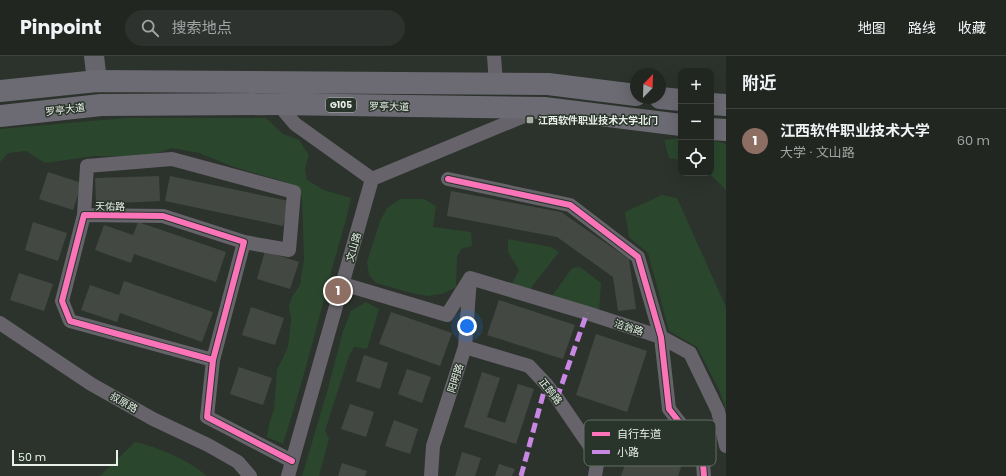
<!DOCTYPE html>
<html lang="zh">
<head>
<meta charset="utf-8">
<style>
	body { margin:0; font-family:Poppins,"Noto Sans SC",sans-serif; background:#2d322e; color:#f1f3f6 }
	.controls { position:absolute; right:12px; top:12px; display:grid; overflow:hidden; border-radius:8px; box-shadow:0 4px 16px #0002 }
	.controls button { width:36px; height:36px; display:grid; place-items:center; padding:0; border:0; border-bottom:1px solid #3e433f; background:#212621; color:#f1f3f6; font:20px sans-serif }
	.compass { position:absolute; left:630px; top:12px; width:36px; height:36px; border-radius:50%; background:#212621; box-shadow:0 4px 16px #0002; rotate:23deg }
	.scale { position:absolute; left:12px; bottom:10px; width:106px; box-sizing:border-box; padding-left:4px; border:2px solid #e9f0e9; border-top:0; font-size:11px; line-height:14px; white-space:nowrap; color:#e9f0e9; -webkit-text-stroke:3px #29352a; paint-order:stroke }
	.you { position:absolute; left:467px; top:270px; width:14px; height:14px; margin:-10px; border:3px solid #fff; border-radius:50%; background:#1a73e8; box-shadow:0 0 0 6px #1a73e833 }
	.badge { display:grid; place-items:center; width:26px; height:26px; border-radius:50%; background:#a7aea7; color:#fff; font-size:13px; font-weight:700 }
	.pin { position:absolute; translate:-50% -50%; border:2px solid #fff; box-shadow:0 1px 4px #0006 }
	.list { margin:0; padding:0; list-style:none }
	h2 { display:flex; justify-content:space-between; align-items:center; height:52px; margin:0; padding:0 16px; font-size:17px }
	h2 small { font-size:13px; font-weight:400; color:#a2a5a5 }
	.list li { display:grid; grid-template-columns:26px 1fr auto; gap:12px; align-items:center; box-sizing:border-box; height:64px; padding:0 16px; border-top:1px solid #3e433f }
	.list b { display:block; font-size:15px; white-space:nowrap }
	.list p { margin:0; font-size:13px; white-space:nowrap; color:#a2a5a5 }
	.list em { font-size:13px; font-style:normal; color:#a2a5a5 }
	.icon { flex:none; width:22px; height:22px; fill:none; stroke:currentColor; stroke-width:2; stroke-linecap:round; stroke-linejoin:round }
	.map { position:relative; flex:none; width:726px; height:420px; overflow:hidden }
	header { display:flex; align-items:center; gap:24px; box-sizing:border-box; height:56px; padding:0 20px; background:#212621; border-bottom:1px solid #3e433f }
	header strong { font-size:19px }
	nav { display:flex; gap:22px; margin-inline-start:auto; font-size:14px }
	.search { width:280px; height:36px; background:#2d322e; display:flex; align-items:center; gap:10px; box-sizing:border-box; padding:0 14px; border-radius:22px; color:#a2a5a5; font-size:15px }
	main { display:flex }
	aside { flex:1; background:#212621 }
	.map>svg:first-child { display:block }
</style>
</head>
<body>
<header>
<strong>Pinpoint</strong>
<div class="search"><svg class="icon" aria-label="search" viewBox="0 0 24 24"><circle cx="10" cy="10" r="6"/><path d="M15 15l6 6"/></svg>搜索地点</div>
<nav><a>地图</a><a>路线</a><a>收藏</a></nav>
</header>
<main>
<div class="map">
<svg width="726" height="420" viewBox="0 0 726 420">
	<rect width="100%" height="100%" fill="#2c322c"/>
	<path fill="#2a472d" d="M126 62H266L283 78 299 84 309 99 305 113 307 124 324 134 351 142C345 172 335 199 328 228 314 282 300 335 283 388L267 381 269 368 274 353 277 314 288 291 291 264 289 250 292 241 300 229 304 203 302 140 289 127 234 111 199 97 172 92 146 101 94 100 45 107 26 95 8 97 0 106V73Z
		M681 82V104L669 102 664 84Z
		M711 84 726 88V134L709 117H711Z
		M662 139 677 142 726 251V355L720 336 697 291 669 275 648 197 629 181 625 156Z
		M400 143H424L436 150 433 171 471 176 472 190 461 193 457 201 456 231 442 238 428 240 411 237 376 227 369 219 367 206 380 165 387 152Z
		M508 183 551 191 559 196 528 236 511 230 519 214 508 196Z
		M580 211 601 227 599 256 552 240 572 212Z
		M366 246 379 253 367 293 354 291 349 300 325 375 329 383 319 420H302L327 336 343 275 351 255Z
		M135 386C158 391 189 404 207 420H100Z"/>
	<path fill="#434843" d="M48 116 82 127 73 154 39 143Z
		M159 120 160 145 96 148 95 122Z
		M170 120 289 145 283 170 165 145Z
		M451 135 561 156 629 203 636 253 618 255 613 221 557 181 447 160Z
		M33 166 67 177 58 205 25 194Z
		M138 166 226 196 216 226 134 198 131 207 95 194 104 169 133 179Z
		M265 195 299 206 290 233 257 223Z
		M19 217 53 228 44 255 10 244Z
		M124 225 213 256 202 286 120 257 117 266 81 254 90 229 119 239Z
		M499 244 575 269 563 303 487 279Z
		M251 251 284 262 275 289 242 279Z
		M391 256 452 277 440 310 379 288Z
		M596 278 647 295 627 356 576 339Z
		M364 299 388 307 380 333 356 325Z
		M239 311 272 322 263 349 230 338Z
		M407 313 431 321 422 347 398 338Z
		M482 316 500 322 487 361 505 367 518 328 534 333 516 388 464 371Z
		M350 348 374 356 366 381 341 373Z
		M394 364 418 373 410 398 385 390Z
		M636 376 687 393 678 420H621Z
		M462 396 481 402 475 420H455Z
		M342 407 367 415 365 420H338Z
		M499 408 515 413 512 420H495Z"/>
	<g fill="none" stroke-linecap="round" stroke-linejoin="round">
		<path stroke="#66636a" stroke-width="14" d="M494 0 496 28
			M278 48 295 68 372 123 288 420
			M372 123 536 55
			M448 123 570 149 638 201 661 281 669 353 702 395 704 420
			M84 159 87 110 172 103 294 136 289 194 244 186
			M470 222 587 257 661 281 690 297 718 355 726 390
			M343 228 447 259 469 224
			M0 267 91 328 153 363 208 389 238 406 250 420
			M465 291 529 310 546 328 557 342 598 402 595 420
			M213 304 70 265 62 245 84 159 163 160 244 186 213 304 207 361 292 405
			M431 420 433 390 465 291 470 222"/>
		<path stroke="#67656c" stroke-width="20" d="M94 0 97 25"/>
		<path stroke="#6c6a72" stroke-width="22" d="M0 35 97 25 548 28 636 39
			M660 42 681 44
			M711 48 726 49
			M0 60 101 49 278 48 544 52 681 69
			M711 73 726 74"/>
		<path stroke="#c787e3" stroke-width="5" stroke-dasharray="10 5" stroke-linecap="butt" d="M557 342 587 257
			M521 420 546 328"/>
		<defs>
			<path id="cycleway" d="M448 123 570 149 638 201 661 281 669 353 702 395 704 420
				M213 304 70 265 62 245 84 159 163 160 244 186 213 304 207 361 292 405"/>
		</defs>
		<use href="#cycleway" stroke="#29352a" stroke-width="8"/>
		<use href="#cycleway" stroke="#fb73b8" stroke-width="6"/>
	</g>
	<rect fill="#a7aea7" stroke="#29352a" stroke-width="1.5" x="526" y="60" width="8" height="8" rx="2"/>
	<g text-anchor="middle" stroke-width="3" stroke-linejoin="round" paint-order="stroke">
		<rect fill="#29352a" stroke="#afb8b0" stroke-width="1" x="326" y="42" width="30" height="14" rx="3"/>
		<g font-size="9" font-weight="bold" fill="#e9f0e9">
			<text x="341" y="52">G105</text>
		</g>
		<g font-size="10" fill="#e9f0e9" stroke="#29352a">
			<text transform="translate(389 50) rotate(1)" y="4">罗亭大道</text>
			<text transform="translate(65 53) rotate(-7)" y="4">罗亭大道</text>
			<text transform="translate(110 150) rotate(1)" y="4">天佑路</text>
			<text transform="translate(353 191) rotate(-74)" y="4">文山路</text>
			<text transform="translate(629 271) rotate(18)" y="4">涪翁路</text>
			<text transform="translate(455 322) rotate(-72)" y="4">阳明路</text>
			<text transform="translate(551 335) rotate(52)" y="4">正鹄路</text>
			<text transform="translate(124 346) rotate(29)" y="4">叔原路</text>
		</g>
		<g font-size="10" font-weight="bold" fill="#e9f0e9" stroke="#29352a" text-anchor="start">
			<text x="538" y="68">江西软件职业技术大学北门</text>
		</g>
	</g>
	<rect x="584" y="364" width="132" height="46" rx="6" fill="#29352a" stroke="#636d63" stroke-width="1"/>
	<rect x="592" y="376" width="18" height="4" fill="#fb73b8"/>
	<rect x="592" y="394" width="18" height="4" fill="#c787e3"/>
	<g font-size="11" fill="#e9f0e9">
		<text x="617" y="382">自行车道</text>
		<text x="617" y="400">小路</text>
	</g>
</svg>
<div class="controls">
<button>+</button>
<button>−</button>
<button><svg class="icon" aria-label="locate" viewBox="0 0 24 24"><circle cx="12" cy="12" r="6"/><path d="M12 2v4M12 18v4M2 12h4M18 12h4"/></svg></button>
</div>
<svg class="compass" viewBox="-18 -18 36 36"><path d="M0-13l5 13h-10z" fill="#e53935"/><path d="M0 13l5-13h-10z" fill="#a2a5a5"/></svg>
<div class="scale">50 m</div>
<div class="you"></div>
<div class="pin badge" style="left:338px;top:235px;background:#8d6e63">1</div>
</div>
<aside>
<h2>附近<small></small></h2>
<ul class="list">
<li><span class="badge" style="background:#8d6e63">1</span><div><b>江西软件职业技术大学</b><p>大学 · 文山路</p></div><em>60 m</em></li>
</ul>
</aside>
</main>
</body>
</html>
